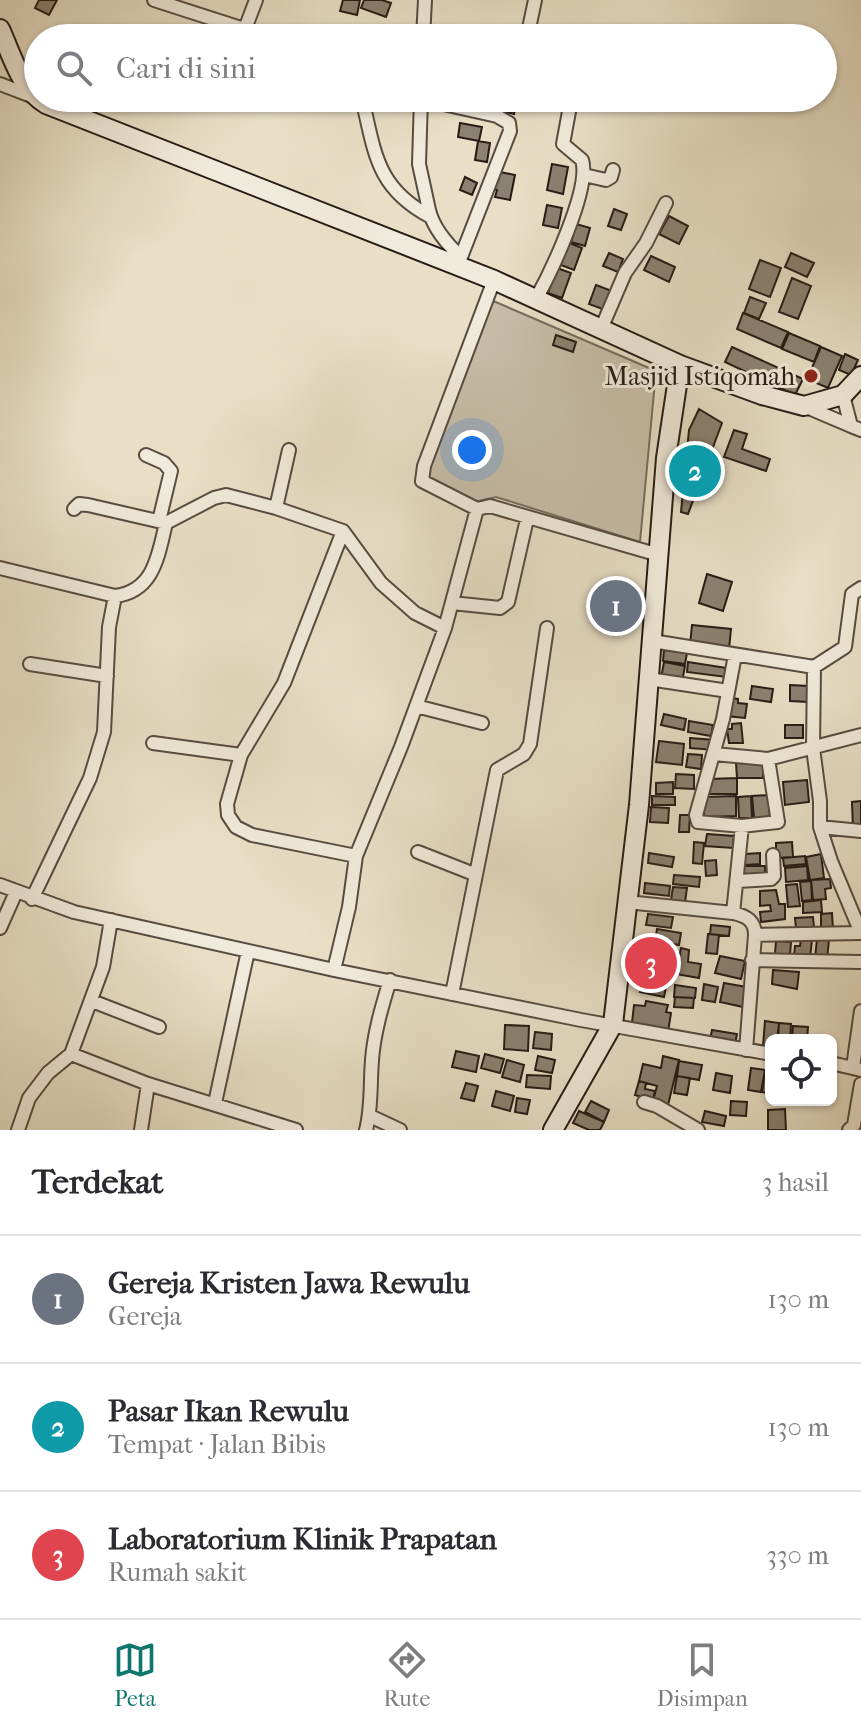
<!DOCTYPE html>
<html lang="id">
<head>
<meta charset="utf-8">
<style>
	body { margin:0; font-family:"IM FELL French Canon",serif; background:#f2f2f3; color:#2b2b33 }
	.controls { position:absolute; right:24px; bottom:24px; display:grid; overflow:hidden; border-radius:12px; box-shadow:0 2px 6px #0004 }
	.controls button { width:72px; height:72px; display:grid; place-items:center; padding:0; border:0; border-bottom:2px solid #e1e1e2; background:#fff; color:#2b2b33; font:40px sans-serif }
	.you { position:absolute; left:472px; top:450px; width:28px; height:28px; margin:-20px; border:6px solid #fff; border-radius:50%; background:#1a73e8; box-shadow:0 0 0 12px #1a73e833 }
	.badge { display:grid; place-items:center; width:52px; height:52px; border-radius:50%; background:#0f766e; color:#fff; font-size:26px; font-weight:700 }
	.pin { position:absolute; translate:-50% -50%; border:4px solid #fff; box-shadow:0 2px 8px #0006 }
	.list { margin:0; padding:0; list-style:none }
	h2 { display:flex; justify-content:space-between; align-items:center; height:104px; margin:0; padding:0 32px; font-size:34px }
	h2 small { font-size:26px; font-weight:400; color:#7c7c81 }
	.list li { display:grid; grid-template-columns:52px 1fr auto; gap:24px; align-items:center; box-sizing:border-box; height:128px; padding:0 32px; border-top:2px solid #e1e1e2 }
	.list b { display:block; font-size:30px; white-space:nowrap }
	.list p { margin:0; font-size:26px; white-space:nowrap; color:#7c7c81 }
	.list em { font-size:26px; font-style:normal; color:#7c7c81 }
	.icon { flex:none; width:44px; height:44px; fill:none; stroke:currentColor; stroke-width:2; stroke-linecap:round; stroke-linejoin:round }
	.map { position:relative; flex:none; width:861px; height:1130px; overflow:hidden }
	.search { position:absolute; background:#fff; box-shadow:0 2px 6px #0004; left:24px; right:24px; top:24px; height:88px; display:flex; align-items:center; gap:20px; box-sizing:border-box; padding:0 28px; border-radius:44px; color:#7c7c81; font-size:30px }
	.sheet { height:488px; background:#fff }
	nav { display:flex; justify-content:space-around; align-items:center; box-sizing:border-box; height:112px; border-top:2px solid #e1e1e2; background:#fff; font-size:22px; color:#7c7c81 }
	nav a { display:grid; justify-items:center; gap:4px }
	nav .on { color:#0f766e }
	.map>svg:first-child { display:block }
</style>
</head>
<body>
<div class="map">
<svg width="861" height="1130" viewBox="0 0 861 1130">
	<rect width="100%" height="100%" fill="#e8dfc6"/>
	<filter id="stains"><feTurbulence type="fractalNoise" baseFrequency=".0025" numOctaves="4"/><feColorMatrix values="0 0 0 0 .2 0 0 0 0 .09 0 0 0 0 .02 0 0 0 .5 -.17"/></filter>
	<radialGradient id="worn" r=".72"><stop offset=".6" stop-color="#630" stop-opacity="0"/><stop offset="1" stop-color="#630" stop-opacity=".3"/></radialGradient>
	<path fill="#c7bea8" stroke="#776c5e" stroke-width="2" d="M491 300 656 371 640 542 496 497 470 503 423 484Z"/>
	<path fill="#8b8171" stroke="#271b15" stroke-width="2" d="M39 0H57L49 15 35 8Z
		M343 0H360L357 15 340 11Z
		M364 0H382L391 3 386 17 361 8Z
		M502 98H518L514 114 499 110Z
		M460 123 482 127 479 141 458 137Z
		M478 141 490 143 487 162 475 160Z
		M552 164 568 167 563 194 547 190Z
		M500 172 515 175 510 200 495 197 497 190 492 189 494 180 498 181Z
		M465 177 477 183 472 195 460 190Z
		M547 205 562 208 558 228 543 225Z
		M614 209 627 214 621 230 608 226Z
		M669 216 688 226 679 244 659 234Z
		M576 224 590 228 585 246 571 242 573 236 570 235Z
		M567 242 582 248 574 270 558 264Z
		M609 253 623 259 618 272 603 266Z
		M791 253 814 263 807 277 785 267Z
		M651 256 675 267 669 282 644 270Z
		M760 260 781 268 770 297 749 289Z
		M557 268 571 273 562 298 548 293Z
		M792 278 811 286 798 319 779 312Z
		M596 285 612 291 605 310 589 304Z
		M750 297 766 303 759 319 744 313Z
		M743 313 788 332 781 348 737 329Z
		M789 333 820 346 814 362 782 349Z
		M556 335 576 342 573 352 553 345Z
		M732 347 803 379 795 395 725 362Z
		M821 347 842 356 828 388 807 379Z
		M845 354 858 360 851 375 839 370Z
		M699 409 722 423 688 514 681 512 689 430Z
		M734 430 747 434 742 449 770 459 766 471 724 457Z
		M707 574 732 582 723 611 699 603Z
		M597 595 636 597 634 617 596 614Z
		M692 625 731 629 729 649 690 645Z
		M664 650 687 653 685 664 663 661Z
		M664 662 685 666 682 682 661 678Z
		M688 662 727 668 726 677 687 672Z
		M790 685 808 686V702L790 701Z
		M752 686 773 689 771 702 750 699Z
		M730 698 738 699V703L747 704 745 718 726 716Z
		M664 714 686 719 684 730 661 725Z
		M689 721 713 725 711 736 688 732Z
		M741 723 743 743H729L727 729H732V724Z
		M785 725H803V738H785Z
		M690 738 715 740V750L690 748Z
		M659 741 684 744 682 765 656 762Z
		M688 754 702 755 701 769 686 767Z
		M736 763H763V778H737Z
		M676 774 694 775V789L675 788Z
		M737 778V794H709V779Z
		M807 780 809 802 785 805 783 782Z
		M673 782V794H656V783Z
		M769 795 770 817 754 818 752 796Z
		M652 796 675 797V805H652Z
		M736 796V816L704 817V797Z
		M751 796 752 818H739L738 797Z
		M861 801V828L853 829 852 802Z
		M651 807 669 808 668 823 650 822Z
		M680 815H690L689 832H679Z
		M707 834 734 836 733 848 705 846Z
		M694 842 704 843 702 864 693 863Z
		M792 842 793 857 776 858V843Z
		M649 853 674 857 672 867 648 863Z
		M760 853V864L745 865V854Z
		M821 854 824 878 810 880 806 857Z
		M805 856 806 864 784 866 783 858Z
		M716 860 717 875 706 876 705 861Z
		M744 866H765V878H744Z
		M807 866 808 880 786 882 785 868Z
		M674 875 700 877 699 887 673 884Z
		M830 879 831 888 825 889 826 899 813 900 811 880Z
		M811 881 812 900 802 901 800 882Z
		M645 883 670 886 669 896 644 893Z
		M797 884 800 906 788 907 786 885Z
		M673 887 687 888 685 902 671 900Z
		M776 890 779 904H785V919L761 922 760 912 771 911 770 905 760 906V891Z
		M821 900 822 912 803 913V902Z
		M832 913 833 930H821V914Z
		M648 914 673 917 671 928 646 925Z
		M813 917 814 927 796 928 795 918Z
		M711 925 730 927 729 936 710 934Z
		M657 929 681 933 679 945 655 941Z
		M708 934 719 935 717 954 706 953Z
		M801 938 812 940 810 958 794 956 795 946H800Z
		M817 939 829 940 827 959 815 958Z
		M776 941 791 942 790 955 775 954Z
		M681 948 689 950 688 962 701 964 699 978 676 974Z
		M643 952 662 960 659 970 640 966Z
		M720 956 745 961 741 979 715 973Z
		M773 970 799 972 797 989 772 984Z
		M643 978 667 982 664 997 640 992Z
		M724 983 747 987 743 1007 720 1002Z
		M704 984 718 987 715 1002 702 1000Z
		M675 985 696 988 695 998 674 997Z
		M675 997 694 998 693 1008 674 1007Z
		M646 1001 668 1005 666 1012 671 1013 668 1032 638 1028 639 1024 632 1023 634 1005 645 1006Z
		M765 1021 779 1023 777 1040H771V1046H763Z
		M779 1023 791 1024 790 1040H778Z
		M505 1025 529 1026 528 1051 504 1049Z
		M793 1026 808 1027 807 1040H792Z
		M712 1030 737 1034 735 1044 710 1040Z
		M535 1032 552 1034 551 1050 533 1048Z
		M456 1051 479 1056 476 1072 452 1067Z
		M485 1054 504 1059 500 1073 481 1068Z
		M538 1056 555 1060 552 1073 535 1070Z
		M663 1056 679 1060 668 1105 653 1101 657 1086 639 1081 643 1064 661 1068Z
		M507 1060 524 1065 520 1082 502 1077Z
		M679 1061 702 1065 699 1080 677 1076Z
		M751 1068 765 1070 761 1092 748 1090Z
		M765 1071 771 1072V1094L762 1092Z
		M716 1073 732 1076 730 1093 713 1090Z
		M527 1075 551 1076 550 1089 526 1087Z
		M677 1076 690 1078 687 1095 674 1093Z
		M639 1081 646 1083 645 1089 655 1091 653 1100 635 1095Z
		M466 1083 478 1086 474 1101 461 1098Z
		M496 1091 514 1096 510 1111 492 1106Z
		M517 1098 530 1100 527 1114 515 1112Z
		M591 1101 609 1110 604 1122 585 1112Z
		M731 1101 747 1102 746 1116 730 1115Z
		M785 1109 786 1130H768V1110Z
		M579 1111 604 1122 600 1130H589L573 1123Z
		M705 1111 726 1116 724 1126 702 1122Z"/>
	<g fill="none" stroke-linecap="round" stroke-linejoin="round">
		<defs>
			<path id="street" d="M154 0 272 38
				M245 29 256 0
				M423 38 425 0
				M527 38 535 0
				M0 84 34 97
				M362 98C375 153 376 188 431 217
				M421 98 419 164 429 210C433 227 448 245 461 257L458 262
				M421 99 497 116 509 123 510 131 461 257
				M584 175 606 180 611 177 613 170
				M494 280 424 466 422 481 477 509 490 506 659 555
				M536 299C551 272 591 188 582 160L563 144 570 106 567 100 559 98
				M601 329 625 273 646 243 666 203
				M843 395 851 426 861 430
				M804 406 851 426
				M146 455 164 463 171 471 159 521
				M276 508 289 450
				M74 509 79 504 88 505 166 523
				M343 531 284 683 241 755 227 804 228 815 236 827 252 835 356 856
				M0 568 115 596
				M861 588 852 594 845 647 814 667 813 748 820 801V827L831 861 861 933
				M452 603 500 608 508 602 527 519
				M652 641 814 667
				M735 655 723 719 696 815 698 822 742 826 778 822 768 759
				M30 664 107 676
				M649 679 728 691
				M416 706 482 723
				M153 743 241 755
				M714 754 768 759 861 735
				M742 826 733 913C747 916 755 921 755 935L746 1050
				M820 827 861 831
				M418 852 474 874
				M738 881 771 879 774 876 773 855
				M0 885 74 912 334 970 581 1020 771 1054
				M32 899 90 778 104 732 109 627 115 596C154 591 158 556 166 523L214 498 226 495 276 508 343 531 381 583 415 613 445 628
				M627 902 733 913
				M0 928 16 892
				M755 935 861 933
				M752 960 861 962
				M334 970 349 907 356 856 401 747 445 628 477 509
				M452 994 497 770 524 754 530 744 547 628
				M92 1001 159 1027
				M71 1054 148 1084 296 1130
				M831 1063 861 1070
				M853 1067 861 1011
				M644 1102 657 1106 698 1130
				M215 1103 248 951
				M370 1116 400 1130
				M18 1130 29 1098 48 1073 71 1054 103 967 111 920
				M141 1130 148 1084
				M366 1130C372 1107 370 1084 372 1060 374 1033 382 1006 390 980
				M849 1130 854 1125 861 1084"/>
			<path id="secondary" d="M0 29C12 55 20 88 46 104L494 280 680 365 762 395 804 406 843 395 861 376
				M553 1130 613 1024 639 805 666 458 680 365"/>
		</defs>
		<use href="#street" stroke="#574c41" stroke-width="16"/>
		<use href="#secondary" stroke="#271b15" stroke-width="22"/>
		<use href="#street" stroke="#f0eada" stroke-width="12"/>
		<use href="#secondary" stroke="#f0eada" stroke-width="18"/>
	</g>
	<circle fill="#8f2418" stroke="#f0eada" stroke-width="3" cx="811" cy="376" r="8"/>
	<g text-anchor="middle" stroke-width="6" stroke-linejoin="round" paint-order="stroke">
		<g font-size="26" fill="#271b15" stroke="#f0eada" text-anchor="end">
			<text x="795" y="385">Masjid Istiqomah</text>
		</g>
	</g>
	<rect width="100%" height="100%" filter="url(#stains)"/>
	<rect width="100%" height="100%" fill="url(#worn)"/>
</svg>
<div class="controls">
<button><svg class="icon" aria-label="locate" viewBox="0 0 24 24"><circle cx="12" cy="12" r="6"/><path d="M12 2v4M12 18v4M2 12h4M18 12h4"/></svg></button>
</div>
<div class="you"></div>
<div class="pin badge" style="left:616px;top:606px;background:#6b7280">1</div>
<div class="pin badge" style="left:695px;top:471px;background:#0f9aa8">2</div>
<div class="pin badge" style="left:651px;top:963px;background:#e0444e">3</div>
<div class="search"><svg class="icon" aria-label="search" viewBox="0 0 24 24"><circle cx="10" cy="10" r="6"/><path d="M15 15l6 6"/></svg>Cari di sini</div>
</div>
<section class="sheet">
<h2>Terdekat<small>3 hasil</small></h2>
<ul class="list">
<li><span class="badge" style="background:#6b7280">1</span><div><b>Gereja Kristen Jawa Rewulu</b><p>Gereja</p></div><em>130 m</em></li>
<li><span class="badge" style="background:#0f9aa8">2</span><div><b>Pasar Ikan Rewulu</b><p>Tempat · Jalan Bibis</p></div><em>130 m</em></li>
<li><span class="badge" style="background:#e0444e">3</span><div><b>Laboratorium Klinik Prapatan</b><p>Rumah sakit</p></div><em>330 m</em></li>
</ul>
</section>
<nav>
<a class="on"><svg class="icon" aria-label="map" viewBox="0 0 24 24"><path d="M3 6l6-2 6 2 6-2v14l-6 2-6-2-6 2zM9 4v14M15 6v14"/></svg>Peta</a>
<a><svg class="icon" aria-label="directions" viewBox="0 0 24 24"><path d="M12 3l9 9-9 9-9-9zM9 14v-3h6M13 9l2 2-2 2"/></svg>Rute</a>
<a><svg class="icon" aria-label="saved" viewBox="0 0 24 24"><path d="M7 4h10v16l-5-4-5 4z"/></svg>Disimpan</a>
</nav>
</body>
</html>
